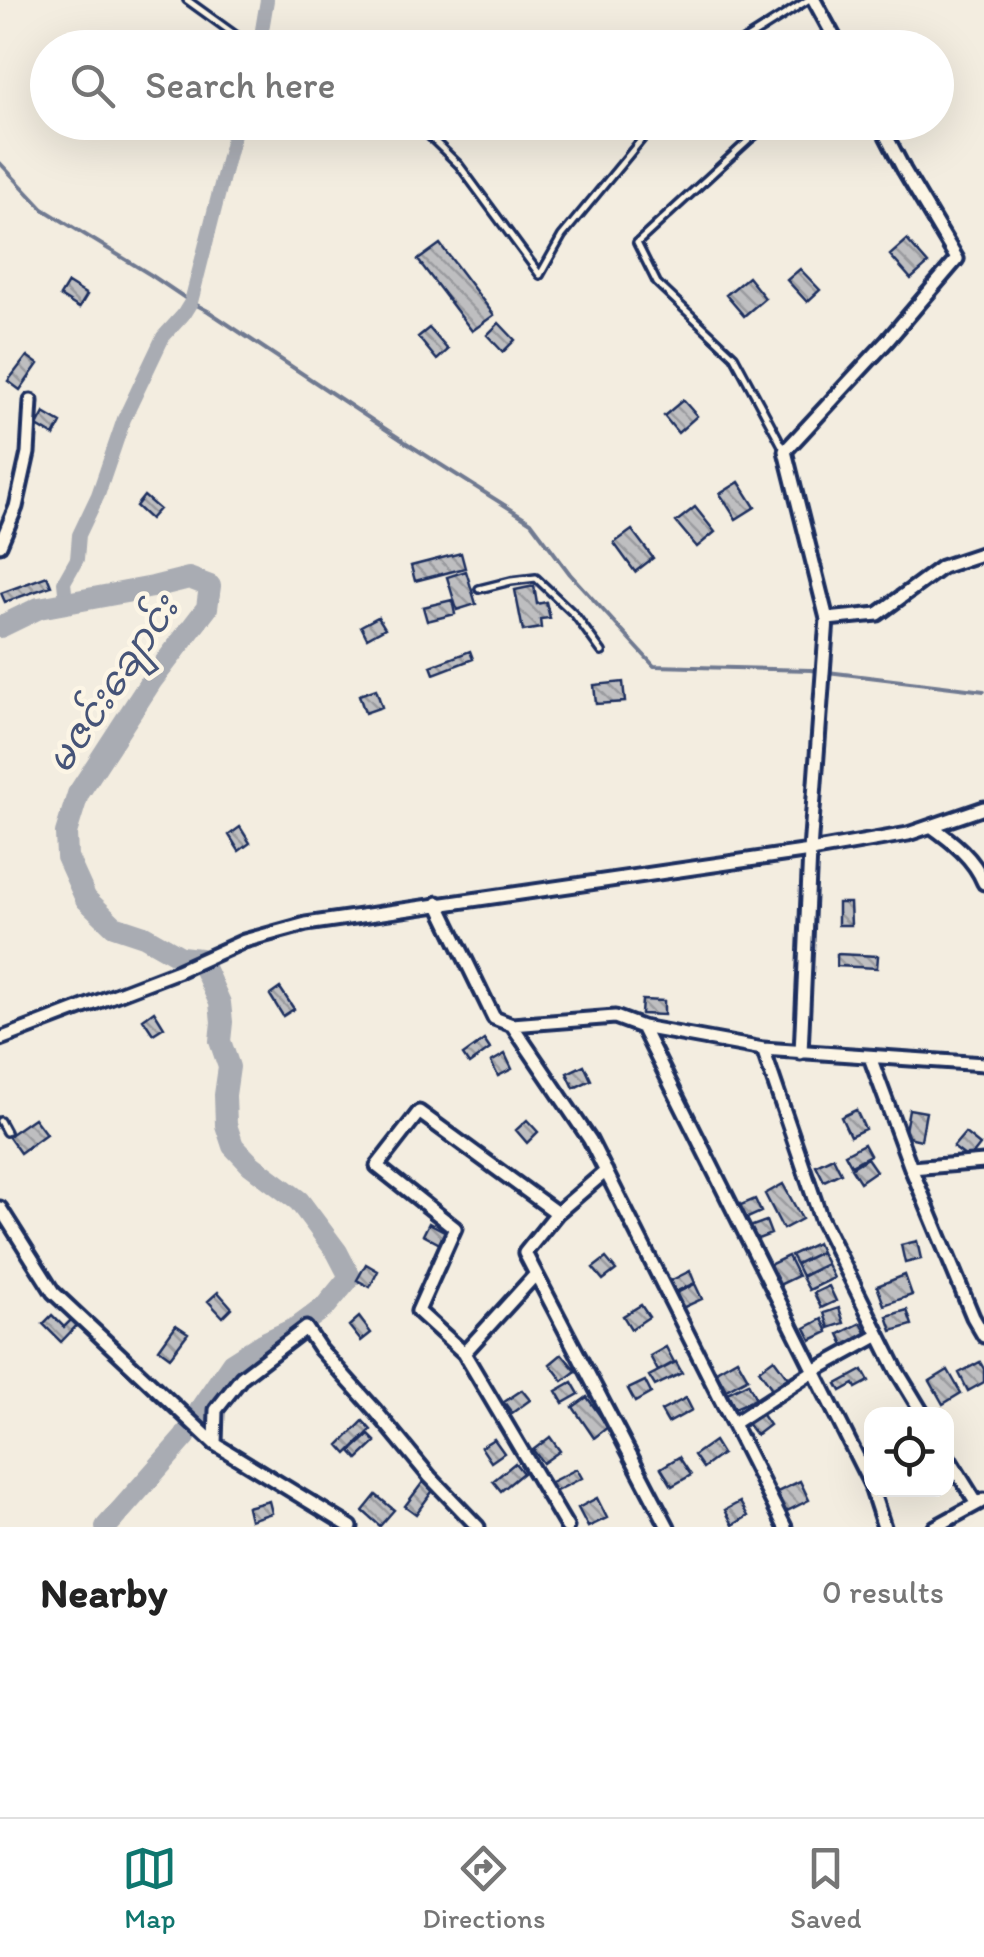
<!DOCTYPE html>
<html lang="en">
<head>
<meta charset="utf-8">
<style>
	body { margin:0; font-family:Itim,"Noto Sans Myanmar",sans-serif; background:#f6f6f6; color:#222 }
	.controls { position:absolute; right:30px; bottom:30px; display:grid; overflow:hidden; border-radius:20px; box-shadow:0 10px 40px #0002 }
	.controls button { width:90px; height:90px; display:grid; place-items:center; padding:0; border:0; border-bottom:2px solid #e0e0e0; background:#fff; color:#222; font:50px sans-serif }
	.list { margin:0; padding:0; list-style:none }
	h2 { display:flex; justify-content:space-between; align-items:center; height:130px; margin:0; padding:0 40px; font-size:42px }
	h2 small { font-size:32px; font-weight:400; color:#767676 }
	.icon { flex:none; width:55px; height:55px; fill:none; stroke:currentColor; stroke-width:2; stroke-linecap:round; stroke-linejoin:round }
	.map { position:relative; flex:none; width:984px; height:1527px; overflow:hidden }
	.search { position:absolute; background:#fff; box-shadow:0 10px 40px #0002; left:30px; right:30px; top:30px; height:110px; display:flex; align-items:center; gap:25px; box-sizing:border-box; padding:0 35px; border-radius:55px; color:#767676; font-size:38px }
	.sheet { height:290px; background:#fff }
	nav { display:flex; justify-content:space-around; align-items:center; box-sizing:border-box; height:140px; border-top:2px solid #e0e0e0; background:#fff; font-size:28px; color:#767676 }
	nav a { display:grid; justify-items:center; gap:5px }
	nav .on { color:#0f766e }
	.map>svg:first-child { display:block }
</style>
</head>
<body>
<div class="map">
<svg width="984" height="1527" viewBox="0 0 984 1527">
	<defs>
		<pattern id="building-back-hatch" width="6" height="6" patternUnits="userSpaceOnUse" patternTransform="scale(2.5)"><rect width="6" height="6" fill="#bebec0"/><path d="M-1 5l2 2M0 0l6 6M5-1l2 2" fill="none" stroke="#9a9b9f"/></pattern>
	</defs>
	<rect width="100%" height="100%" fill="#f3ede0"/>
	<filter id="ink" filterUnits="userSpaceOnUse"><feTurbulence type="fractalNoise" baseFrequency=".01" numOctaves="2"/><feDisplacementMap in="SourceGraphic" scale="20" xChannelSelector="R" yChannelSelector="G"/><feConvolveMatrix kernelMatrix="1 2 1 2 8 2 1 2 1" color-interpolation-filters="sRGB"/></filter>
	<g filter="url(#ink)">
		<g fill="none" stroke-linecap="round" stroke-linejoin="round">
			<path stroke="#707a91" stroke-width="4" d="M0 163 43 209 151 275 191 302 208 311 408 444 531 522 570 574 654 666 811 670 984 691"/>
			<path stroke="#a9acb3" stroke-width="14" d="M259 48 267 0
				M66 602 64 582 77 559 79 535 98 495 124 419 163 337 183 315 191 302 237 122"/>
			<path stroke="#a9acb3" stroke-width="22" d="M0 627 39 608 153 587 189 578 210 586 207 608 152 680 78 794 66 833 67 857 86 899 114 926 144 936 181 957 200 959 220 1003 222 1022 220 1041 229 1067 225 1095 226 1125 233 1146 251 1165 299 1201 337 1252 350 1277 325 1307 298 1327 262 1344 232 1363 203 1405 185 1437 106 1527"/>
		</g>
		<path fill="url(#building-back-hatch)" stroke="#1b2f5e" stroke-width="2.5" d="M907 240 928 264 911 279 890 255Z
			M440 244 494 315 472 331 418 260Z
			M800 269 820 290 807 302 787 280Z
			M748 277 765 298 744 316 726 295Z
			M68 283 87 295 79 308 60 296Z
			M499 323 515 340 503 352 487 335Z
			M429 328 448 350 437 360 418 337Z
			M27 356 38 364 20 390 8 381Z
			M683 400 697 416 678 433 664 416Z
			M44 413 61 423 54 436 37 426Z
			M739 482 755 507 736 519 720 494Z
			M144 496 159 509 150 519 136 506Z
			M695 507 715 532 697 547 676 522Z
			M632 530 653 558 635 572 614 543Z
			M461 553 465 568 415 581 411 566Z
			M466 571 476 604 457 610 447 577Z
			M47 576 51 586 5 602 1 593Z
			M534 586 537 604 546 602 550 618 540 619 541 628 523 631 515 590Z
			M452 600 455 614 427 621 423 607Z
			M378 617 385 628 367 638 361 626Z
			M470 651 473 659 434 674 431 666Z
			M623 682 625 702 596 704 594 685Z
			M376 689 382 707 365 713 359 695Z
			M240 827 250 843 239 851 229 835Z
			M838 903H850L851 925H838Z
			M837 954 878 956 877 968 837 966Z
			M280 988 294 1009 283 1016 270 995Z
			M642 1000 664 1001V1015L641 1014Z
			M154 1011 164 1027 153 1034 143 1019Z
			M484 1040 490 1049 469 1064 463 1055Z
			M505 1054 512 1069 498 1076 491 1062Z
			M584 1065 591 1080 574 1088 567 1073Z
			M909 1109 926 1112 921 1140 904 1136Z
			M856 1110 865 1129 850 1136 841 1117Z
			M34 1118 46 1134 20 1153 8 1136Z
			M527 1120 538 1132 527 1143 516 1130Z
			M965 1133 980 1145 969 1159 953 1147Z
			M864 1144 870 1155 851 1165 845 1154Z
			M833 1157 841 1173 824 1181 816 1165Z
			M867 1158 876 1171 860 1182 851 1168Z
			M783 1184 802 1219 783 1229 765 1194Z
			M755 1199 761 1212 741 1221 736 1207Z
			M766 1221 771 1234 750 1242 744 1229Z
			M429 1223 446 1232 440 1244 423 1235Z
			M917 1241 921 1259 905 1263 901 1245Z
			M817 1243 821 1252 796 1264 791 1255Z
			M821 1252 827 1264 802 1276 796 1264Z
			M788 1256 798 1276 773 1288 763 1268Z
			M606 1258 616 1270 603 1280 593 1268Z
			M366 1264 378 1271 370 1287 357 1280Z
			M827 1264 834 1278 809 1290 802 1277Z
			M690 1271 695 1283 673 1293 668 1282Z
			M905 1275 912 1295 884 1305 877 1286Z
			M695 1284 702 1299 680 1309 673 1295Z
			M829 1286 836 1301 821 1308 814 1293Z
			M218 1292 232 1308 223 1317 208 1301Z
			M641 1305 649 1317 631 1329 623 1316Z
			M839 1308 844 1323 829 1328 824 1313Z
			M907 1310 912 1325 892 1331 887 1316Z
			M52 1315 64 1327 72 1319 78 1324 61 1342 43 1324Z
			M359 1317 371 1333 361 1341 349 1326Z
			M822 1319 828 1332 811 1340 805 1328Z
			M861 1323 868 1336 845 1347 839 1334Z
			M176 1325 188 1333 170 1357 159 1349Z
			M666 1347 674 1362 658 1371 650 1356Z
			M562 1354 576 1371 563 1381 550 1364Z
			M737 1359 748 1378 726 1390 716 1371Z
			M774 1359 788 1378 772 1389 759 1370Z
			M676 1362 682 1373 655 1386 649 1376Z
			M980 1362 984 1369V1382L968 1391 959 1373Z
			M863 1370 869 1381 856 1388 854 1384 841 1391 837 1384Z
			M948 1370 961 1393 943 1404 930 1381Z
			M645 1381 651 1393 635 1402 628 1389Z
			M572 1382 579 1394 563 1403 556 1391Z
			M748 1383 756 1399 735 1408 727 1393Z
			M522 1390 530 1400 512 1413 504 1402Z
			M587 1397 608 1427 594 1438 573 1407Z
			M686 1398 692 1410 668 1423 661 1411Z
			M760 1412 769 1425 756 1435 746 1422Z
			M363 1421 371 1430 347 1454 339 1445Z
			M369 1435 376 1442 358 1459 351 1451Z
			M550 1437 560 1451 543 1463 533 1450Z
			M494 1439 504 1453 491 1462 481 1447Z
			M714 1441 722 1454 703 1468 694 1455Z
			M679 1457 691 1475 672 1486 661 1468Z
			M515 1463 523 1473 501 1491 493 1481Z
			M577 1469 582 1478 554 1492 549 1483Z
			M800 1481 809 1500 783 1513 773 1494Z
			M423 1482 434 1489 416 1514 405 1506Z
			M376 1495 394 1510 380 1526 363 1511Z
			M597 1498 607 1518 588 1527 578 1508Z
			M269 1501 272 1513 250 1520 247 1507Z
			M740 1502 748 1516 733 1525 725 1510Z"/>
		<g fill="none" stroke-linecap="round" stroke-linejoin="round">
			<defs>
				<path id="service" d="M187 0 241 39
					M732 48 808 0
					M415 122 459 165 540 275 562 236 656 122
					M772 122 749 140 637 243 657 283 734 356 784 449
					M479 589 511 581 536 578 575 615 602 652
					M0 1121 6 1132"/>
				<path id="minor" d="M814 0 840 48
					M0 545 16 507 28 453 31 401
					M827 619 878 614 942 567 984 553
					M931 826C952 841 974 858 984 883
					M438 903 494 1018 512 1025
					M642 1027 872 1487
					M0 1039 178 971 244 941 306 924 810 851 908 834 984 808
					M763 1049 821 1219 897 1371 923 1414
					M801 1053 810 851 827 619 785 451 887 341 957 259 904 170 879 122
					M870 1057 911 1168 973 1317 984 1336
					M911 1168 984 1162
					M606 1171 557 1213 525 1253 668 1527
					M0 1208 53 1292 215 1444 351 1527
					M557 1213 419 1112 377 1166 455 1228 418 1311 464 1353 567 1527
					M464 1353 536 1274
					M734 1423 812 1372 879 1335
					M215 1444 216 1410 242 1377 306 1328 320 1349 374 1409 430 1477 478 1527
					M946 1454 977 1504 984 1500
					M872 1490 884 1527
					M785 1527 590 1140 512 1025 615 1017 642 1027 763 1049 984 1064
					M935 1527 977 1504"/>
			</defs>
			<use href="#service" stroke="#1b2f5e" stroke-width="12"/>
			<use href="#minor" stroke="#1b2f5e" stroke-width="19"/>
			<path stroke="#1b2f5e" stroke-width="2.5" stroke-dasharray="10 8" stroke-linecap="butt" d="M249 42 272 48"/>
			<use href="#service" stroke="#fcf5e5" stroke-width="5"/>
			<use href="#minor" stroke="#fcf5e5" stroke-width="11"/>
		</g>
	</g>
	<g text-anchor="middle" stroke-width="9" stroke-linejoin="round" paint-order="stroke">
		<g font-size="38" font-style="italic" fill="#465478" stroke="#fcf5e5">
			<text transform="translate(112 684) rotate(-56)" y="13">မဇင်းချောင်း</text>
		</g>
	</g>
</svg>
<div class="controls">
<button><svg class="icon" aria-label="locate" viewBox="0 0 24 24"><circle cx="12" cy="12" r="6"/><path d="M12 2v4M12 18v4M2 12h4M18 12h4"/></svg></button>
</div>
<div class="search"><svg class="icon" aria-label="search" viewBox="0 0 24 24"><circle cx="10" cy="10" r="6"/><path d="M15 15l6 6"/></svg>Search here</div>
</div>
<section class="sheet">
<h2>Nearby<small>0 results</small></h2>
<ul class="list">
</ul>
</section>
<nav>
<a class="on"><svg class="icon" aria-label="map" viewBox="0 0 24 24"><path d="M3 6l6-2 6 2 6-2v14l-6 2-6-2-6 2zM9 4v14M15 6v14"/></svg>Map</a>
<a><svg class="icon" aria-label="directions" viewBox="0 0 24 24"><path d="M12 3l9 9-9 9-9-9zM9 14v-3h6M13 9l2 2-2 2"/></svg>Directions</a>
<a><svg class="icon" aria-label="saved" viewBox="0 0 24 24"><path d="M7 4h10v16l-5-4-5 4z"/></svg>Saved</a>
</nav>
</body>
</html>
